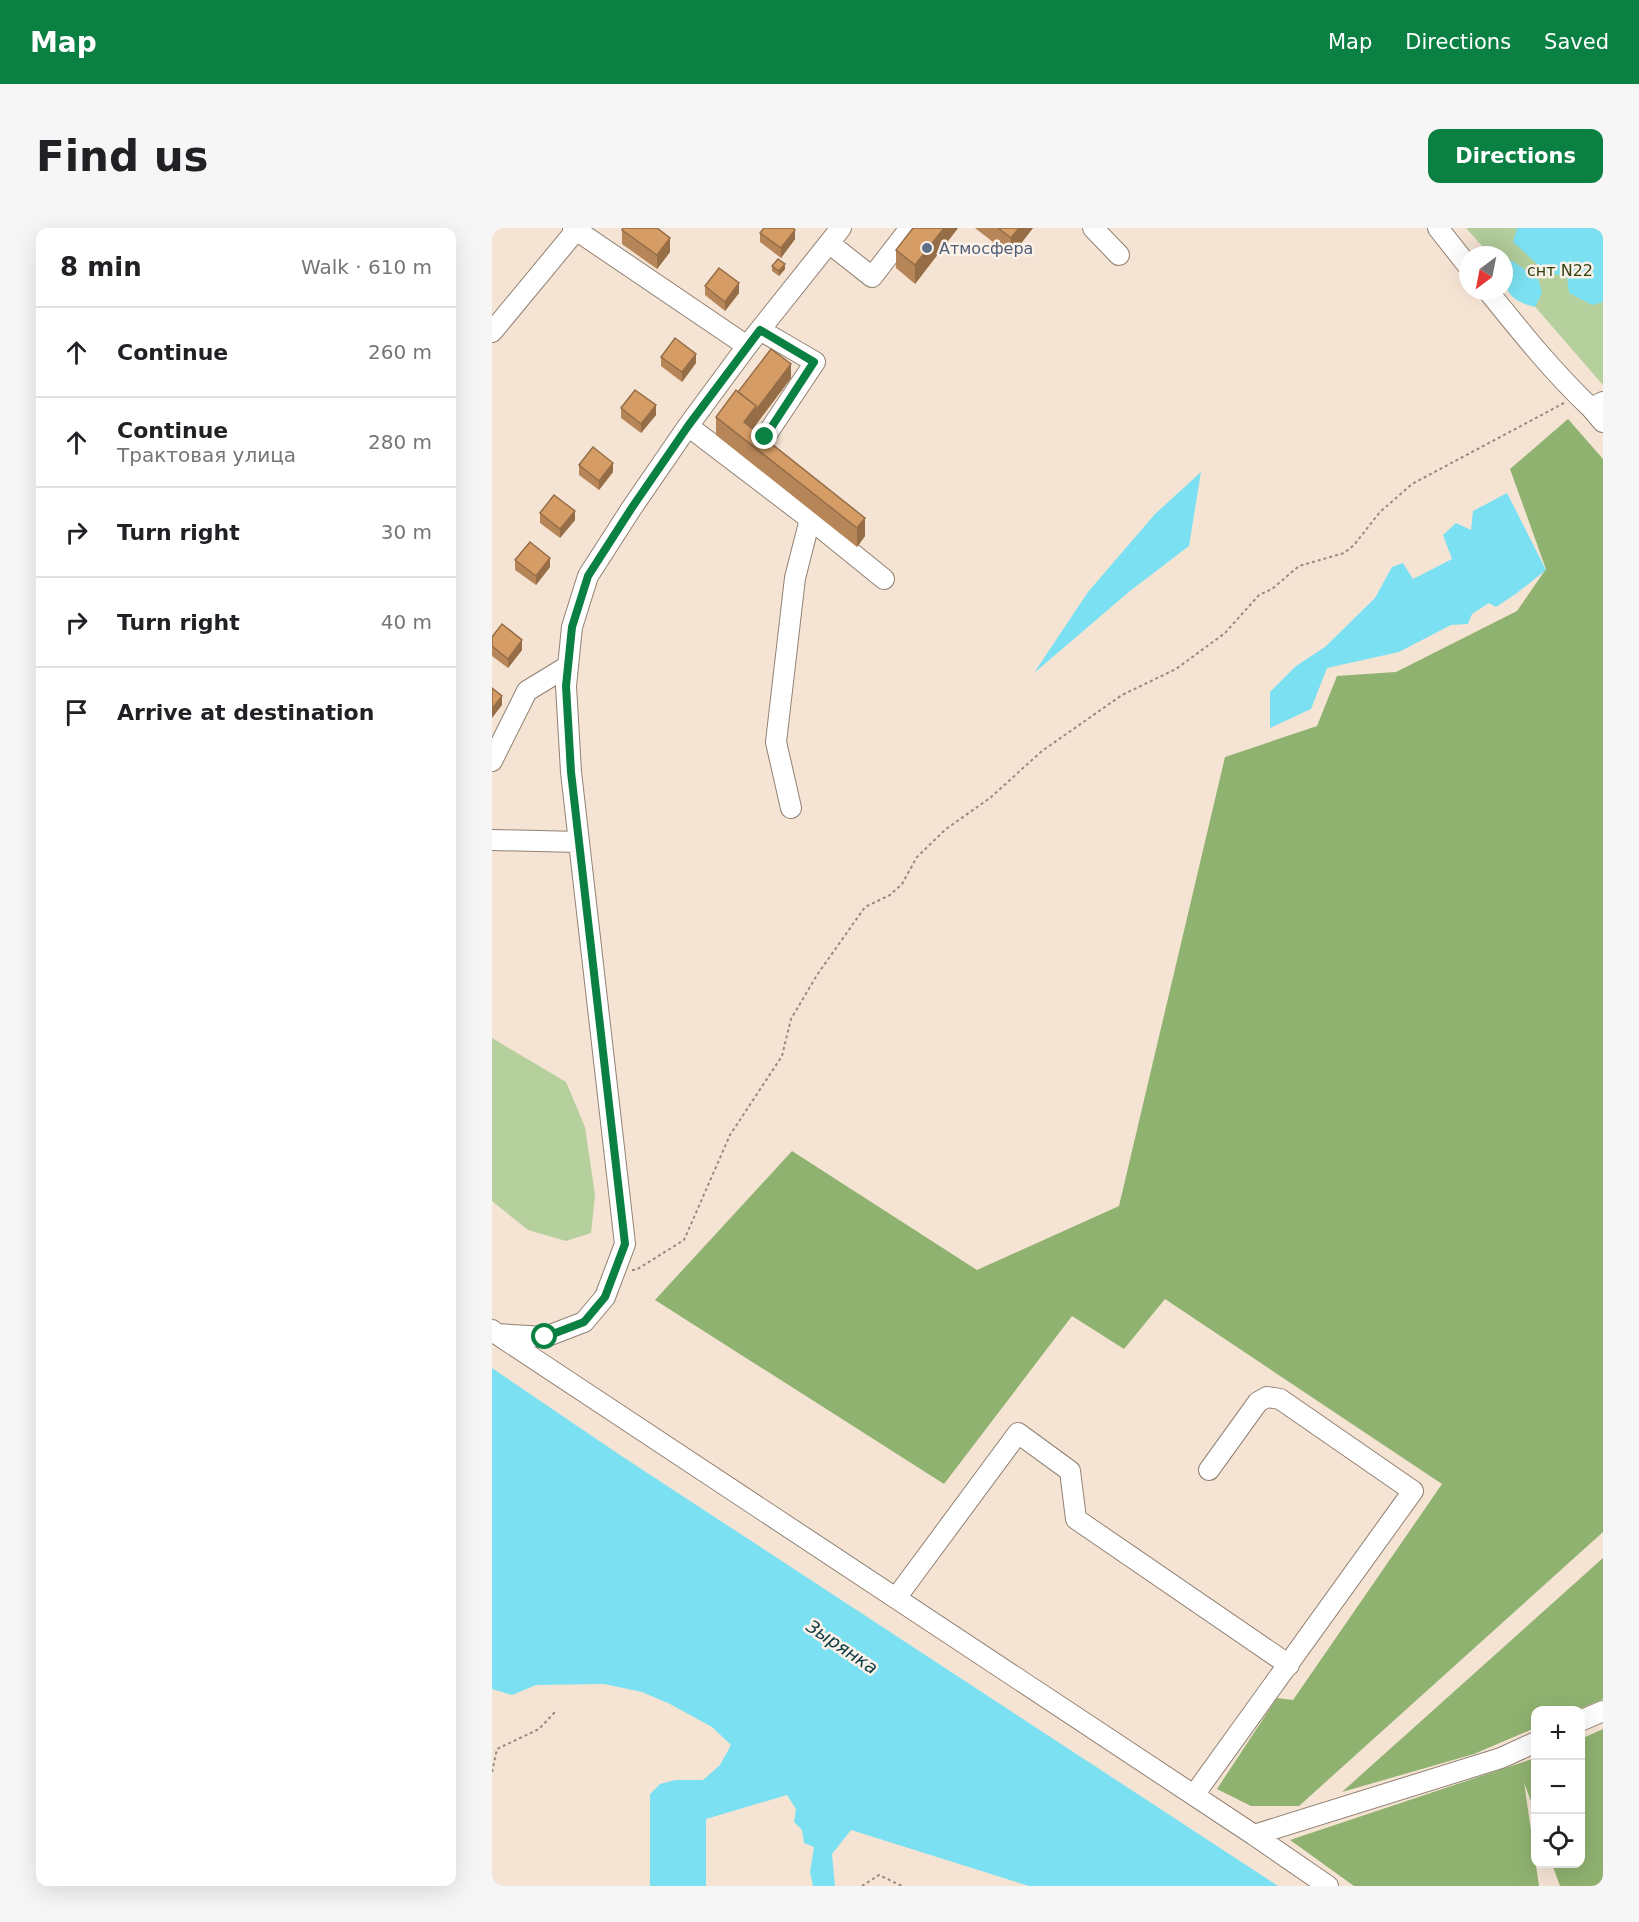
<!DOCTYPE html>
<html lang="en">
<head>
<meta charset="utf-8">
<style>
	body { margin:0; font-family:"DejaVu Sans",sans-serif; background:#f6f6f6; color:#202124 }
	.controls { position:absolute; right:18px; bottom:18px; display:grid; overflow:hidden; border-radius:12px; box-shadow:0 6px 24px #0002 }
	.controls button { width:54px; height:54px; display:grid; place-items:center; padding:0; border:0; border-bottom:2px solid #e0e0e0; background:#fff; color:#202124; font:30px sans-serif }
	.compass { position:absolute; left:967px; top:18px; width:54px; height:54px; border-radius:50%; background:#fff; box-shadow:0 6px 24px #0002; rotate:212deg }
	.stop { position:absolute; width:18px; height:18px; margin:-14px; border:4px solid #0b8043; border-radius:50%; background:#fff }
	.stop.end { background:#0b8043; border-color:#fff; box-shadow:0 2px 6px #0008 }
	.list { margin:0; padding:0; list-style:none }
	h2 { display:flex; justify-content:space-between; align-items:center; height:78px; margin:0; padding:0 24px; font-size:26px }
	h2 small { font-size:20px; font-weight:400; color:#757577 }
	.list li { display:grid; grid-template-columns:39px 1fr auto; gap:18px; align-items:center; box-sizing:border-box; height:90px; padding:0 24px; border-top:2px solid #e0e0e0 }
	.list b { display:block; font-size:22px; white-space:nowrap }
	.list p { margin:0; font-size:20px; white-space:nowrap; color:#757577 }
	.list em { font-size:20px; font-style:normal; color:#757577 }
	.icon { flex:none; width:33px; height:33px; fill:none; stroke:currentColor; stroke-width:2; stroke-linecap:round; stroke-linejoin:round }
	.map { position:relative; flex:none; width:1111px; height:1658px; overflow:hidden; border-radius:12px }
	header { display:flex; align-items:center; gap:36px; box-sizing:border-box; height:84px; padding:0 30px; background:#0b8043; color:#fff }
	header strong { font-size:28px }
	nav { display:flex; gap:33px; margin-inline-start:auto; font-size:21px }
	.intro { display:flex; align-items:center; justify-content:space-between; box-sizing:border-box; height:144px; padding:0 36px }
	h1 { margin:0; font-size:42px }
	.button { padding:15px 27px; border-radius:12px; background:#0b8043; color:#fff; font-size:21px; font-weight:700 }
	main { display:flex; gap:36px; padding:0 36px }
	aside { flex:1; background:#fff; border-radius:12px; box-shadow:0 6px 24px #0002 }
	.map>svg:first-child { display:block }
</style>
</head>
<body>
<header>
<strong>Map</strong>
<nav><a>Map</a><a>Directions</a><a>Saved</a></nav>
</header>
<div class="intro"><h1>Find us</h1><a class="button">Directions</a></div>
<main>
<aside>
<h2>8 min<small>Walk · 610 m</small></h2>
<ul class="list">
<li><svg class="icon" aria-label="ahead" viewBox="0 0 24 24"><path d="M12 20V5M6 11l6-6 6 6"/></svg><div><b>Continue</b></div><em>260 m</em></li>
<li><svg class="icon" aria-label="ahead" viewBox="0 0 24 24"><path d="M12 20V5M6 11l6-6 6 6"/></svg><div><b>Continue</b><p>Трактовая улица</p></div><em>280 m</em></li>
<li><svg class="icon" aria-label="right" viewBox="0 0 24 24"><path d="M7 20v-9h11M14 6l5 5-5 5"/></svg><div><b>Turn right</b></div><em>30 m</em></li>
<li><svg class="icon" aria-label="right" viewBox="0 0 24 24"><path d="M7 20v-9h11M14 6l5 5-5 5"/></svg><div><b>Turn right</b></div><em>40 m</em></li>
<li><svg class="icon" aria-label="arrive" viewBox="0 0 24 24"><path d="M6 21V4h12l-3 4 3 4H6"/></svg><div><b>Arrive at destination</b></div></li>
</ul>
</aside>
<div class="map">
<svg width="1111" height="1658" viewBox="0 0 1111 1658">
	<rect width="100%" height="100%" fill="#f5e4d4"/>
	<path fill="#b5cf9d" d="M974 0H1111V157L1012 43V27H998Z
		M0 810 74 854 93 899 103 967 99 1005 74 1013 36 1002 0 973Z"/>
	<path fill="#90b270" d="M1076 191 1111 231V1304L807 1578H759L725 1561 785 1470 801 1472 950 1256 673 1071 632 1121 580 1088 452 1256 163 1072 300 923 485 1042 627 978 733 529 825 498 845 448 904 444 1025 383 1054 341 1018 241Z
		M1111 1330V1471L1085 1482H1044L1043 1500 982 1526 850 1564Z
		M1111 1501V1658H1068L1060 1636H1088L1089 1511Z
		M1043 1530V1585L1032 1554 1047 1658H862L798 1612Z"/>
	<path fill="#7be1f2" d="M1025 0H1111V74L1100 77 1077 65 1075 48 1055 45 1021 14Z
		M1012 30 1022 34 1046 51 1050 65 1043 79C1012 71 1012 59 1012 30Z
		M709 244 697 318 638 363 542 445 596 364 663 286Z
		M1015 265 1054 342 1025 365 1004 379 997 375 980 386 976 396 959 397 907 424 835 440 819 481 778 500V464L804 438 833 419 883 370 900 339 911 335 921 351 960 331 951 307 964 295 979 302 981 283Z
		M0 1140 128 1227 786 1658H537L359 1602 340 1626 343 1658H321L318 1644 322 1619 312 1615 310 1602 302 1594 304 1581 295 1567 214 1591V1658H158V1566L168 1556 183 1552H211L228 1537 239 1517 220 1499 178 1476 150 1464 112 1456 44 1457 20 1467 0 1461Z"/>
	<g fill="none" stroke-linecap="round" stroke-linejoin="round">
		<defs>
			<path id="minor" d="M81 0 255 118
				M601 0 627 27
				M946 0 976 38
				M337 15 380 49 418 0
				M996 63C1029 104 1061 144 1099 180L1111 174
				M268 102 323 134 273 209
				M0 104 86 0
				M1099 180 1111 194
				M196 198 318 291 392 351
				M0 533 35 463 76 438
				M299 580 284 514 303 350 318 291
				M0 612 87 614
				M0 1102 5 1106 53 1109 92 1094 113 1069 133 1016 79 544 74 458 80 399 96 348 139 281 196 198 255 118 349 0
				M6 1107 762 1607 1009 1530 1044 1514
				M404 1370 526 1205 578 1243 584 1291 797 1437
				M1088 1493 1111 1483
				M702 1567 921 1263 788 1171 775 1169 766 1174 717 1242
				M762 1607 836 1658"/>
		</defs>
		<use href="#minor" stroke="#918173" stroke-width="22"/>
		<path stroke="#968a7f" stroke-width="2" stroke-dasharray="3 3" stroke-linecap="butt" d="M140 1042H144L192 1012 238 907 290 828 299 791 325 747 373 679 398 667 410 656 425 629 454 601 498 570 550 523 630 467 684 441 733 405 767 367 780 361 807 338 852 325 862 317 888 284 920 256 1072 175
			M0 1544 5 1521 47 1501 63 1484
			M370 1658 387 1647 410 1658"/>
		<use href="#minor" stroke="#fff" stroke-width="20"/>
	</g>
	<path fill="#b78658" d="M466 0 423 56 404 40V22Z
		M483 0H541L519 28Z
		M130 2 178 24 165 41 130 16Z
		M268 5 303 11 289 30 268 14Z
		M280 38 293 41 287 48 280 43Z
		M213 58 247 65 233 83 213 67Z
		M169 129 204 135 190 154 169 138Z
		M299 150 261 201 373 308 365 319 224 207V189L246 164Z
		M129 180 164 187 149 205 129 190Z
		M87 237 121 244 107 262 87 247Z
		M48 285 83 292 68 310 48 295Z
		M23 332 58 339 44 357 23 342Z
		M0 409 30 422 16 440 0 428Z"/>
	<path fill="#956d47" d="M452 0H466L423 56V37Z
		M527 0H541L519 28V10Z
		M303 2V11L289 30V20Z
		M178 10V24L165 41V27Z
		M293 36V41L287 48V43Z
		M247 55V65L233 83V74Z
		M204 126V135L190 154V144Z
		M299 136V150L252 212V194L264 178Z
		M164 177V187L149 205V196Z
		M121 235V244L107 262V253Z
		M83 283V292L68 310V301Z
		M373 290V308L365 319V300Z
		M58 330V339L44 357V348Z
		M30 412V422L16 440V431Z
		M10 468V477L0 490V481Z"/>
	<path fill="#d59c66" stroke="#956d47" stroke-width="1.5" d="M131 0H165L178 10 165 27 130 2Z
		M272 0H301L303 2 289 20 268 5Z
		M421 0H452L423 37 404 22Z
		M506 0H527L519 10Z
		M286 31 293 36 287 43 280 38Z
		M227 40 247 55 233 74 213 58Z
		M183 110 204 126 190 144 169 129Z
		M279 121 299 136 264 182V178L246 164Z
		M143 162 164 177 149 196 129 180Z
		M244 162 264 178 252 194 373 290 365 300 224 189Z
		M101 219 121 235 107 253 87 237Z
		M62 267 83 283 68 301 48 285Z
		M38 314 58 330 44 348 23 332Z
		M10 396 30 412 16 431 0 418V409Z
		M0 460 10 468 0 481Z"/>
	<g fill="none" stroke-linecap="round" stroke-linejoin="round">
		<path stroke="#0b8043" stroke-width="8" d="M53 1109 92 1094 113 1069 133 1016 79 544 74 458 80 399 96 348 139 281 196 198 268 102 322 134 273 209"/>
	</g>
	<circle fill="#5c6f8a" stroke="#fdf2e9" stroke-width="2" cx="435" cy="20" r="6"/>
	<g text-anchor="middle" stroke-width="5" stroke-linejoin="round" paint-order="stroke">
		<g font-size="16" fill="#4e5e75" stroke="#fdf2e9" text-anchor="start">
			<text x="447" y="26">Атмосфера</text>
		</g>
		<g font-size="16" fill="#2e4414" stroke="#fdf2e9">
			<text x="1068" y="48">снт N22</text>
		</g>
		<g font-size="18" font-style="italic" fill="#0c3d45" stroke="#fdf2e9">
			<text transform="translate(350 1419) rotate(34)" y="6">Зырянка</text>
		</g>
	</g>
</svg>
<div class="controls">
<button>+</button>
<button>−</button>
<button><svg class="icon" aria-label="locate" viewBox="0 0 24 24"><circle cx="12" cy="12" r="6"/><path d="M12 2v4M12 18v4M2 12h4M18 12h4"/></svg></button>
</div>
<svg class="compass" viewBox="-18 -18 36 36"><path d="M0-13l5 13h-10z" fill="#e53935"/><path d="M0 13l5-13h-10z" fill="#757577"/></svg>
<div class="stop" style="left:53px;top:1109px"></div>
<div class="stop end" style="left:273px;top:209px"></div>
</div>
</main>
</body>
</html>
